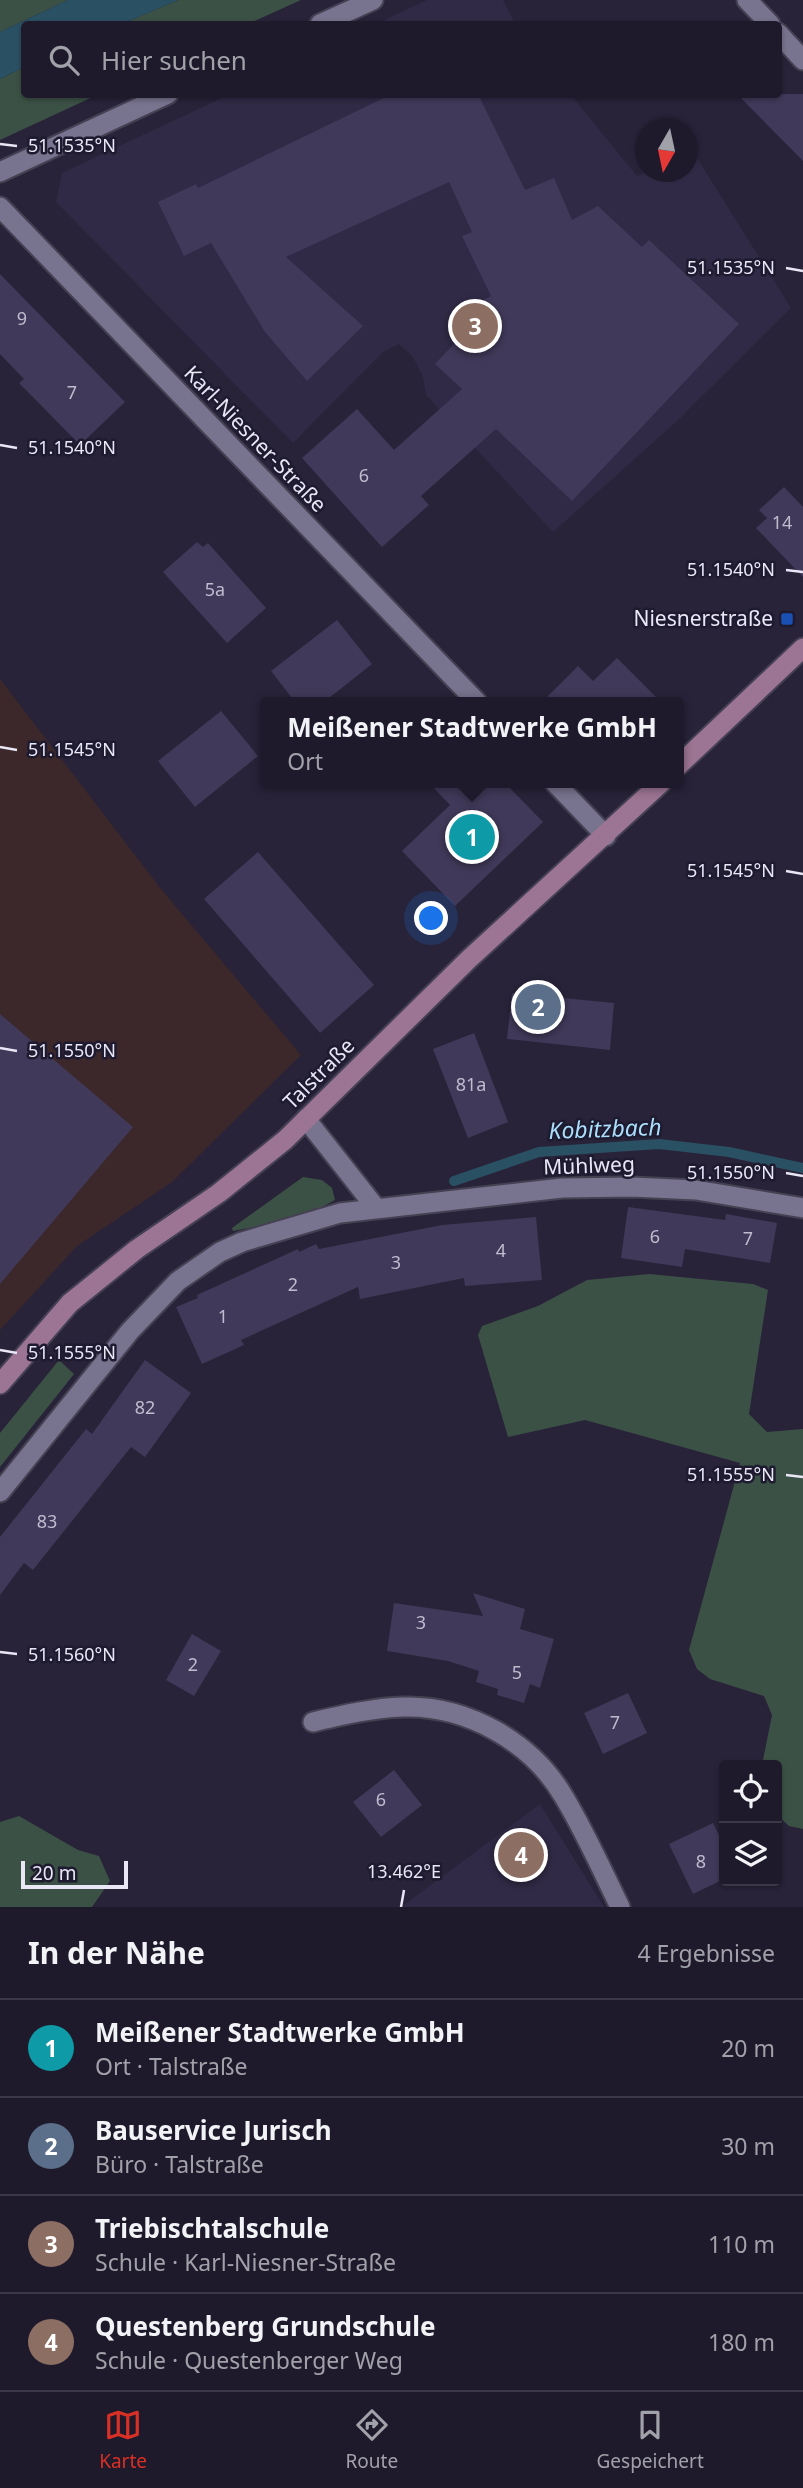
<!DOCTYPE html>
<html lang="de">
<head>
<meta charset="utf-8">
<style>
	body { margin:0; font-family:"Noto Sans",sans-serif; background:#2b2737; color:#f1f3f6 }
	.controls { position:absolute; right:21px; bottom:21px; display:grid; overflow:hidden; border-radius:7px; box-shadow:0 2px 5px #0004 }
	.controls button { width:63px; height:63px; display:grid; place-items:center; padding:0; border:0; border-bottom:2px solid #3c3847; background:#1e1a2b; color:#f1f3f6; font:35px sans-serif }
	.compass { position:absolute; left:635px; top:119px; width:63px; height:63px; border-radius:50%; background:#1e1a2b; box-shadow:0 2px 5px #0004; rotate:189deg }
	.scale { position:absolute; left:21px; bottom:18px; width:107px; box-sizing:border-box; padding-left:7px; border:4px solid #e9e7f6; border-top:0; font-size:19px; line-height:24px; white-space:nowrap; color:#e9e7f6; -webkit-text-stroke:5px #1e1a2f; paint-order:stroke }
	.you { position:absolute; left:432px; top:919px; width:24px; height:24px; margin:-18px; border:5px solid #fff; border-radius:50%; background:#1a73e8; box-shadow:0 0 0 10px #1a73e833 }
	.badge { display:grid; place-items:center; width:46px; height:46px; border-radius:50%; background:#d93025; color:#fff; font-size:23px; font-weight:700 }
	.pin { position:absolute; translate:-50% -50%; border:4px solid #fff; box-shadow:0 2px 7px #0006 }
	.popup { position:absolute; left:260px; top:697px; width:424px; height:91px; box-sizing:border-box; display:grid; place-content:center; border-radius:7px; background:#1e1a2b; filter:drop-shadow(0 2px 5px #0005); font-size:23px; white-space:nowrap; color:#a1a1a9 }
	.popup b { font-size:26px; color:#f1f3f6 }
	.popup::after { content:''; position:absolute; left:50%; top:100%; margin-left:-14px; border:14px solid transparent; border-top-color:#1e1a2b }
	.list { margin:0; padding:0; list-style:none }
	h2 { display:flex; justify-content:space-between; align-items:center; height:91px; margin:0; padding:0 28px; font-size:30px }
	h2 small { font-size:23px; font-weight:400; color:#a1a1a9 }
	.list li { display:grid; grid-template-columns:46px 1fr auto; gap:21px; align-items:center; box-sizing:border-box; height:98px; padding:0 28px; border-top:2px solid #3c3847 }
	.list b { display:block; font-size:26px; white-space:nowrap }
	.list p { margin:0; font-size:23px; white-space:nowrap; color:#a1a1a9 }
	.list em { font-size:23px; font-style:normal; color:#a1a1a9 }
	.icon { flex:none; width:38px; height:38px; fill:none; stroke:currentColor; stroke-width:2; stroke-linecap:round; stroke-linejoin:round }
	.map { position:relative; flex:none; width:803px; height:1907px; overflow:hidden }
	.search { position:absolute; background:#1e1a2b; box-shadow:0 2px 5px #0004; left:21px; right:21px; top:21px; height:77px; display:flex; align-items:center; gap:18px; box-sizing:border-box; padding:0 24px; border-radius:7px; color:#a1a1a9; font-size:26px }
	.sheet { height:483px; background:#1e1a2b }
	nav { display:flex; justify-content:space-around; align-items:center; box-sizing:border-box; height:98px; border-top:2px solid #3c3847; background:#1e1a2b; font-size:19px; color:#a1a1a9 }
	nav a { display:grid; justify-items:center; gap:4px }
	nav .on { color:#d93025 }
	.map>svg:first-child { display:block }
</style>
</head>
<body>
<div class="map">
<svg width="803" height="1907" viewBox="0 0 803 1907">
	<rect width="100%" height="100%" fill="#282339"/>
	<path fill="#3c282a" d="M0 679 161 889 301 1055 172 1182 77 1246 0 1330Z"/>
	<path fill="#302a46" d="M427 0H503L515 24H376Z
		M228 95H571L637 176 647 172H688V152L692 150 791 308 676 422 553 532 426 395 423 377 413 357 399 344 383 352 293 443 56 202 62 173Z
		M540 1804 604 1907H401Z"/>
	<path fill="#3c5145" d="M0 0H68L0 32Z
		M178 0H301L248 24H122Z
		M24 67V94L97 95 0 140V79Z
		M303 1177 322 1180 332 1188 335 1200 301 1218 233 1231 232 1228Z
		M649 1274 753 1284 768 1290 749 1414 767 1432 803 1429V1829L789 1826 777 1815V1765H762L772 1715 764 1696 710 1679 697 1669 689 1650 740 1463 585 1420 508 1437 478 1335 482 1326 538 1306 587 1280Z
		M59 1360 74 1374 0 1467V1433Z
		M19 1816 78 1850 99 1856 110 1881 92 1907H0V1822Z"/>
	<path fill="#2a5063" d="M68 0H178L122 24H24V67L0 79V32Z"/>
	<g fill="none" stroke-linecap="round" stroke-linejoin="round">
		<path stroke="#2a5063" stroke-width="10" d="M454 1181 539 1152 659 1144 729 1152 803 1168"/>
	</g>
	<path fill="#403959" d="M392 94H478L525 190 554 178 572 220 598 206 642 247 649 240 739 324 572 501 496 429 421 496 429 505 382 547 302 458 357 409 394 450 462 389 435 364 468 329 459 312 491 296 462 236 472 232 449 182 286 257 363 326 307 381 265 332 211 243 184 256 158 202 196 184 198 188Z
		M737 94H803V161Z
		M0 274 125 402 80 445 19 383 24 379 0 354Z
		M784 487 803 507V577L756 528 767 518 759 510Z
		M197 542 203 547 208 543 266 608 227 643 163 572Z
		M337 620 372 664 324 702H295L271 671Z
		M617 658 661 702H542L578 666 593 681Z
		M221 711 258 756 195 807 158 761Z
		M429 783H505L543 822 455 906 402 851 450 805Z
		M258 852 374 985 320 1033 204 899Z
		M512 993 614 1003 610 1050 507 1039Z
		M0 1014 133 1127 0 1284Z
		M474 1033 508 1122 468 1138 433 1049Z
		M628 1207 725 1220 726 1214 777 1223 770 1263 685 1249 682 1267 621 1258Z
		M536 1217 542 1280 465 1286 464 1278 360 1299 358 1287 241 1340 244 1345 202 1364 176 1307 198 1298 197 1295 298 1249 299 1252 316 1244 319 1249 442 1225Z
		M145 1360 191 1393 145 1457 131 1447 33 1570 24 1563 0 1595V1537L86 1429 92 1434Z
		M473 1593 525 1609 520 1629 554 1639 540 1688 530 1684 524 1703 497 1695 498 1689 476 1682 479 1671 448 1661 387 1651 394 1603 483 1616Z
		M192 1634 221 1651 194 1696 166 1680Z
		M628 1693 647 1733 603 1754 584 1713Z
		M394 1770 422 1805 381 1837 353 1802Z
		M713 1823 724 1845V1879L693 1894 669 1844Z"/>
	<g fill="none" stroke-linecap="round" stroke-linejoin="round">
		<defs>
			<path id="minor" d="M747 0 770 24
				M320 24 373 0
				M778 33 803 60
				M0 172 168 94
				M0 207 477 702
				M555 783 606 836
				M306 1119 376 1208
				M0 1492 130 1331 178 1281 220 1252 242 1242 340 1213 562 1188 632 1187 696 1190 803 1208
				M313 1722C343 1715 372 1708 403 1707 467 1705 532 1742 564 1797 585 1832 602 1870 620 1907"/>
			<path id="secondary" d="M678 766 803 648
				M0 1384 70 1303 137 1249 219 1193 285 1140 469 959 661 783"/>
		</defs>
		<use href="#minor" stroke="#454153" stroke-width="23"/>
		<use href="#secondary" stroke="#454153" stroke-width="23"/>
		<use href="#minor" stroke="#78738e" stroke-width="19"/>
		<use href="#secondary" stroke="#9d7594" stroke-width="19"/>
	</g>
	<path fill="none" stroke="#e9e7f6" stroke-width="2.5" d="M0 144 17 146M786 268 803 271M0 445 17 448M786 570 803 572M0 747 17 750M786 871 803 874M0 1048 17 1051M786 1173 803 1176M0 1350 17 1353M786 1475 803 1477M0 1652 17 1654M401 1907 404 1890"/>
	<rect fill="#1a4fb4" stroke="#1e1a2f" stroke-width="2.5" x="780" y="612" width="14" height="14" rx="3.5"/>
	<g text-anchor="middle" stroke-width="5" stroke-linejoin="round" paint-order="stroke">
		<g font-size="18" fill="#bfbccf">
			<text x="22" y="325">9</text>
			<text x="72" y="399">7</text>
			<text x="364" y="482">6</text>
			<text x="782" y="529">14</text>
			<text x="215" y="596">5a</text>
			<text x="471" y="1091">81a</text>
			<text x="655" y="1243">6</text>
			<text x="748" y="1245">7</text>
			<text x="501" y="1257">4</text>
			<text x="396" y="1269">3</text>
			<text x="293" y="1291">2</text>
			<text x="223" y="1323">1</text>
			<text x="145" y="1414">82</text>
			<text x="47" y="1528">83</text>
			<text x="421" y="1629">3</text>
			<text x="193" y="1671">2</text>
			<text x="517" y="1679">5</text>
			<text x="615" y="1729">7</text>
			<text x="381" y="1806">6</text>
			<text x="701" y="1868">8</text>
		</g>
		<g font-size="21" fill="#e9e7f6" stroke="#1e1a2f">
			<text transform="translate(255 439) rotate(46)" y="7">Karl-Niesner-Straße</text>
			<text transform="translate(319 1074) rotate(-45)" y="7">Talstraße</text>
			<text transform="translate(589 1166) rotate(-2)" y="7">Mühlweg</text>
		</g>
		<g font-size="21" fill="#e9e7f6" stroke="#1e1a2f" text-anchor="end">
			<text x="773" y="626">Niesnerstraße</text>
		</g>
		<g font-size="23" font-style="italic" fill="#aadefb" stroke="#1e1a2f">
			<text transform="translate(605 1129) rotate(-2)" y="8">Kobitzbach</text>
		</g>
	</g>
	<g font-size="18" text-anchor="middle" fill="#e9e7f6" stroke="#1e1a2f" stroke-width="5" stroke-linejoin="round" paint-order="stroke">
		<text x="72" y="152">51.1535°N</text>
		<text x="731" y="274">51.1535°N</text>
		<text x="72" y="454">51.1540°N</text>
		<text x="731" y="576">51.1540°N</text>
		<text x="72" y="756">51.1545°N</text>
		<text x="731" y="877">51.1545°N</text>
		<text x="72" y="1057">51.1550°N</text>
		<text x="731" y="1179">51.1550°N</text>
		<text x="72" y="1359">51.1555°N</text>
		<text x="731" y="1481">51.1555°N</text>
		<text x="72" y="1661">51.1560°N</text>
		<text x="404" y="1878">13.462°E</text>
	</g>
</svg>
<div class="controls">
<button><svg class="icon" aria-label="locate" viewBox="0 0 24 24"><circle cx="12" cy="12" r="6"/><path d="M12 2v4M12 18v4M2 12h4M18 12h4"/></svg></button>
<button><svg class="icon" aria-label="layers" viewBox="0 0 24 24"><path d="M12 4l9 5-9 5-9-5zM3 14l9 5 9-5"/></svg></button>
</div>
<svg class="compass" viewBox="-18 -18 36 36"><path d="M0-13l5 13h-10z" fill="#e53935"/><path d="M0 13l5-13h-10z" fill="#a1a1a9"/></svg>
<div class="scale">20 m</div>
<div class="you"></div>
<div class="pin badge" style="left:472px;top:837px;background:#0f9aa8">1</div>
<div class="popup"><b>Meißener Stadtwerke GmbH</b>Ort</div>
<div class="pin badge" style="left:538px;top:1007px;background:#5c6f8a">2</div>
<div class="pin badge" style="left:475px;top:326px;background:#8d6e63">3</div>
<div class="pin badge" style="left:521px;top:1855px;background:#8d6e63">4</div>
<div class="search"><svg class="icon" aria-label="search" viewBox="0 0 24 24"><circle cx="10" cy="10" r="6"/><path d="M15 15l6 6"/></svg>Hier suchen</div>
</div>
<section class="sheet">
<h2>In der Nähe<small>4 Ergebnisse</small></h2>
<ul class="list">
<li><span class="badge" style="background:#0f9aa8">1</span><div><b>Meißener Stadtwerke GmbH</b><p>Ort · Talstraße</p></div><em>20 m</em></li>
<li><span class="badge" style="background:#5c6f8a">2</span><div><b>Bauservice Jurisch</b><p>Büro · Talstraße</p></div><em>30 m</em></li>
<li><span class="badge" style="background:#8d6e63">3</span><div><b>Triebischtalschule</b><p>Schule · Karl-Niesner-Straße</p></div><em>110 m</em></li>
<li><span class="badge" style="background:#8d6e63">4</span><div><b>Questenberg Grundschule</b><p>Schule · Questenberger Weg</p></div><em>180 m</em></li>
</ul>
</section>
<nav>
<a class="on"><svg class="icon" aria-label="map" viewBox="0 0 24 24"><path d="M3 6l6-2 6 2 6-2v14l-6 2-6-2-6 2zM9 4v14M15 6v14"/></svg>Karte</a>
<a><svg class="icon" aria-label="directions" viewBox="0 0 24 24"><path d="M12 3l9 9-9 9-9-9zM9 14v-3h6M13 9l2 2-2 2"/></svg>Route</a>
<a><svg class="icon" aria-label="saved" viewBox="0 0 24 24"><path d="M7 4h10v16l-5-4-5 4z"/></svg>Gespeichert</a>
</nav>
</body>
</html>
